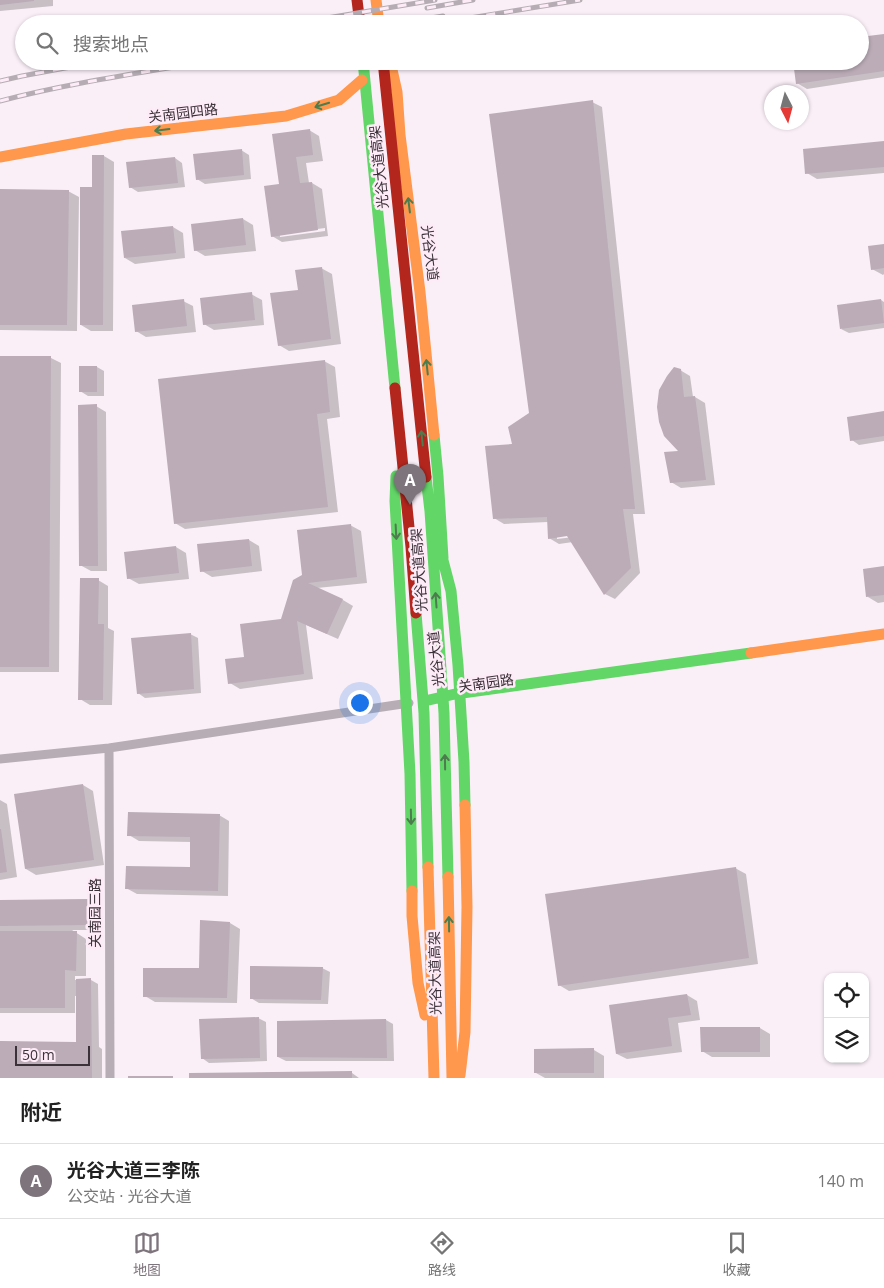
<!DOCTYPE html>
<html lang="zh">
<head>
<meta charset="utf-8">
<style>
	body { margin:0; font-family:"Open Sans","Noto Sans SC",sans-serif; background:#f6f6f6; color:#222 }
	.controls { position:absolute; right:15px; bottom:15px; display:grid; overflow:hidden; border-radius:10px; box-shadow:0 1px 4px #0004 }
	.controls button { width:45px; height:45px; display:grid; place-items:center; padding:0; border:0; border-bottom:1px solid #e0e0e0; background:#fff; color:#222; font:25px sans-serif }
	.compass { position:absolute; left:764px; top:85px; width:45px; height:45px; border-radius:50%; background:#fff; box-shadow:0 1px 4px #0004; rotate:174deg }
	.scale { position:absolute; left:15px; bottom:12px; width:75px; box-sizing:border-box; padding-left:5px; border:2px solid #3b3239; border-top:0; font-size:14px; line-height:18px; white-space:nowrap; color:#3b3239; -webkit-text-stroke:4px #feebf8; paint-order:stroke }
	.you { position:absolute; left:359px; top:702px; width:18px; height:18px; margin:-12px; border:4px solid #fff; border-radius:50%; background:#1a73e8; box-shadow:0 0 0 8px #1a73e833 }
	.badge { display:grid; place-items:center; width:32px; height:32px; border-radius:50%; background:#7e747c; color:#fff; font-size:16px; font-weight:700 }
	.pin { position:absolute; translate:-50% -41px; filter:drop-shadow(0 1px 2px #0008) }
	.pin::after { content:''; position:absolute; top:26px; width:18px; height:15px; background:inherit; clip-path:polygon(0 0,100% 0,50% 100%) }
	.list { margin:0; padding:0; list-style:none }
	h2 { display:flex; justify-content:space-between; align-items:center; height:65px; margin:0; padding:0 20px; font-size:21px }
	h2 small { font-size:16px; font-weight:400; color:#767676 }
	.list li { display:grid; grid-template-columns:32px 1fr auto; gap:15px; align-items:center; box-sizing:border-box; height:75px; padding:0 20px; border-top:1px solid #e0e0e0 }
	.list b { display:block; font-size:19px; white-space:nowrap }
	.list p { margin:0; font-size:16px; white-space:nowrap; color:#767676 }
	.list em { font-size:16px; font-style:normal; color:#767676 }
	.icon { flex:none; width:28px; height:28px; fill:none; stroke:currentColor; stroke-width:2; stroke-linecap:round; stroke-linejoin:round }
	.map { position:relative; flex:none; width:884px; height:1078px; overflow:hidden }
	.search { position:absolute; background:#fff; box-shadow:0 1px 4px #0004; left:15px; right:15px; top:15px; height:55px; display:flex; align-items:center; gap:12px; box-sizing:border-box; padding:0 18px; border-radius:28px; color:#767676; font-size:19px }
	.sheet { height:140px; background:#fff }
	nav { display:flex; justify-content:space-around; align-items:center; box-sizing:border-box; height:70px; border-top:1px solid #e0e0e0; background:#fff; font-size:14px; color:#767676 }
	nav a { display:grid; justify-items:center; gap:2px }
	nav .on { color:#7e747c }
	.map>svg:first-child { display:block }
</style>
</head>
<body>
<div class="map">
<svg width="884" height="1078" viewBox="0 0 884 1078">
	<rect width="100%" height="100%" fill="#faeff7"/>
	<path fill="#0003" fill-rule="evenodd" d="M0 0H53V6L0 11Z
		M884 35V77L807 89 797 83 860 61Z
		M592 102 602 107 645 514H633L640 573 615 599 605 594 573 542 559 544 549 538 548 522 504 524 494 518 514 445 530 413ZM573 534 574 537 557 539V536Z
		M309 130 319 136 323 161 306 163 309 183H312L322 189 328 236 282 242 272 236 280 185ZM325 228V231L280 237V234Z
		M884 142V173L817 179 807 173Z
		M241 150 249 155 251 179 205 184 197 179Z
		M104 156 114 162 113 331H91L81 325Z
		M175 158 182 163 185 187 138 192 130 187Z
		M0 190 68 191 79 197 77 331 0 330Z
		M243 219 253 225 256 251 205 256 195 250Z
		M173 227 183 233 185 258 135 264 125 258Z
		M884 245V274L883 275 872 269Z
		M321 268 332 274 341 344 289 351 279 345 299 291Z
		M251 294 262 300 264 325 214 330 204 324Z
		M881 300 884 302V328L849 333 841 329Z
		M183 301 193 306 196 332 146 337 136 331Z
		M0 357 51 358 61 363 59 672H0Z
		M324 361 335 367 340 417 327 419 338 512 185 529 175 523Z
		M97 367 104 371V396H88L80 391Z
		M680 370 690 376 693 397H695L705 403 715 485 681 488 671 482 681 451Z
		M96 406 106 412 107 571H91L80 565Z
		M884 413V441L859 445 852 440Z
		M350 525 361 531 367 583 317 588 343 600 353 606 338 639 306 625 313 679 240 689 230 683 246 658 282 620 304 576Z
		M249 540 259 546 262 571 212 577 202 571 199 545Z
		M176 547 186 553 189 579 139 584 128 578Z
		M884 567V602L878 603 868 597Z
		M98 580 108 586V628L114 631 112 705H90L80 699Z
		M190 634 198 638 201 693 145 698 138 693Z
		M83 785 93 791 104 865 36 875 26 869 16 795Z
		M0 800 7 804 17 877 0 880Z
		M219 815 229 821 228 896 137 894 126 888 191 868V842L139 841 129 835Z
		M735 868 746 874 758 964 569 991 559 985Z
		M87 900 97 906 98 930H72L86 939V976H75V980H91L98 984 99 1047 102 1049V1078H0V1043H81L77 996H75V1013H0V901Z
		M230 923 240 929 237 1003 155 1002 145 996 201 969Z
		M322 968 330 972 328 1004 259 1003 251 998Z
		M687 995 697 1001 700 1020 678 1023 682 1052 627 1059 617 1054 610 1006Z
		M258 1018 266 1022 267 1061 209 1063 202 1058Z
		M386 1020 393 1024 394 1061H286L278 1057Z
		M702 1028H760L770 1034V1057H712L702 1051Z
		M594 1050 604 1056V1078H545L536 1073Z
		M352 1073 359 1078H190V1074Z"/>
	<path fill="#bbacb7" d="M0 0H34V1L0 5Z
		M884 34V71L796 84 793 61H860V37Z
		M593 100 635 509H623L631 568 604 595 567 536 548 539 547 517 493 519 485 446 512 444 508 427 529 413 489 114Z
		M310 129 313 155 296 157 300 183 312 182 318 230 271 237 264 186 279 184 272 134Z
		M884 141V167L805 174 803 149Z
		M242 149 244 175 196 180 193 154Z
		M92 155H104L103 325H80V187H92Z
		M175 157 178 183 129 188 126 162Z
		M0 189 69 190 67 325H0Z
		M243 218 246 245 194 251 191 224Z
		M173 226 176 253 124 258 121 231Z
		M884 244V268L871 270 868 246Z
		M322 267 331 339 278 346 270 293 298 290 295 270Z
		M252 292 255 320 203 325 200 298Z
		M184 299 187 326 135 332 132 305Z
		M881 299 884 323 840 329 837 305Z
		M0 356H51L49 667H0Z
		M325 360 330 412 317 414 328 507 174 524 158 379Z
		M79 366H97V392H79Z
		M674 367 681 369 684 397 695 396 706 480 670 483 664 452 678 451 664 436 659 422 657 407 659 390 667 376Z
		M97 404 98 566H79L78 405Z
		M884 411V436L850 441 847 417Z
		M351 524 357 577 308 583 343 599 327 634 297 621 304 674 228 684 225 659 244 657 240 624 281 619 293 580 302 575 297 530Z
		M249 539 252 566 200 572 197 544Z
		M176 546 179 573 127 579 124 552Z
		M884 566V595L866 597 863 569Z
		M80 578H99L98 624H104L103 700H78Z
		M191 633 194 689 137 694 131 638Z
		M83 784 94 860 25 869 14 794Z
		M128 812 220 814 218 891 125 889 126 866 190 867V837L127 836Z
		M0 829H1L7 872 0 873Z
		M736 867 749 958 558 986 545 894Z
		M88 899V925L0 926V900Z
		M200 920 230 922 227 998 143 997V968H199Z
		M0 931H77L76 971 65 970V1008H0Z
		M250 966 323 967 321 1000 250 999Z
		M91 978 92 1078H0V1041L76 1042V979Z
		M687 994 691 1015 668 1018 672 1046 616 1054 609 1005Z
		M259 1017 260 1058 201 1059 199 1019Z
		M386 1019 387 1058 277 1057V1021Z
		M700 1027H760V1052H701Z
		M594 1048V1073H534V1049Z
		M352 1071V1078H189V1073Z
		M128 1076H173V1078H128Z"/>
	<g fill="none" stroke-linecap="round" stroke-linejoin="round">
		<path stroke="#b7adb4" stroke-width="9" d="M109 748 110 1078
			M0 759 109 748 409 703"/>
		<path stroke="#63d668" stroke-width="11" d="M363 61 395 388
			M434 435 438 476 443 558
			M396 476 395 501 410 774 412 891
			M426 477 430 511 444 713 448 877
			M440 549 451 591 458 665 464 762 465 805
			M416 613 424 713 428 867
			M429 700 455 694 751 653"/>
		<path stroke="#ff974d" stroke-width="11" d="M376 0 379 24
			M390 61 397 92 400 135 420 292 434 435
			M0 157 126 134 286 116 339 100 362 80
			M751 653 884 634
			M428 867 434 1078
			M448 877 452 1078
			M412 891V916L418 983 425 1015
			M460 1075 465 1032 467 907 465 805"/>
		<path stroke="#b3261e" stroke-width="11" d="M357 0 360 24
			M383 61 426 477
			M395 388 411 547 416 613"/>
		<defs>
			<path id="rail" d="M427 8 473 0
				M291 24 435 0
				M394 24 443 16
				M433 24 580 0
				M0 81 22 76 103 61
				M0 101C69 83 140 73 210 61"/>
		</defs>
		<use href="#rail" stroke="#b5adb3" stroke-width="5"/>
		<use href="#rail" stroke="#feebf8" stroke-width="3" stroke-dasharray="9" stroke-linecap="butt"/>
	</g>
	<defs><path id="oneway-shaft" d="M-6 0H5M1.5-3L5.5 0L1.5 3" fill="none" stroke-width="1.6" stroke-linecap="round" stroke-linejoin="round" transform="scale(1.25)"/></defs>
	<g stroke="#4d7c4e">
		<use href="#oneway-shaft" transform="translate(322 105) rotate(163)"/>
		<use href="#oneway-shaft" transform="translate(162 130) rotate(173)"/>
		<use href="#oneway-shaft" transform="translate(409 205) rotate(-97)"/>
		<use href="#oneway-shaft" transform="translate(427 367) rotate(-96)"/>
		<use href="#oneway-shaft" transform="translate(422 438) rotate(-96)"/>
		<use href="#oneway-shaft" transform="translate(396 532) rotate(87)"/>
		<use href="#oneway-shaft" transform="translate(436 600) rotate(-94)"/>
		<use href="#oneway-shaft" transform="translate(445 762) rotate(-91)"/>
		<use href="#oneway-shaft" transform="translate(411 817) rotate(89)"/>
		<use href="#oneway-shaft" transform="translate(449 924) rotate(-91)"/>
	</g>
	<g text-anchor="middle" stroke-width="5" stroke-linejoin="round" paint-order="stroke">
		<g font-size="14" fill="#3b3239" stroke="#feebf8">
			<text transform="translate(183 113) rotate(-7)" y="5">关南园四路</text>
			<text transform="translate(379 167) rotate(-96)" y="5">光谷大道高架</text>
			<text transform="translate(430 253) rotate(83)" y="5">光谷大道</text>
			<text transform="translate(419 570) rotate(-94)" y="5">光谷大道高架</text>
			<text transform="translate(436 659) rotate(-96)" y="5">光谷大道</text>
			<text transform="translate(486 683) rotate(-8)" y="5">关南园路</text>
			<text transform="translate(95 913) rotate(-90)" y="5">关南园三路</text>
			<text transform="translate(435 973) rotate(-91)" y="5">光谷大道高架</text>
		</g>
	</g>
</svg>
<div class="controls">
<button><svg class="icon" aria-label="locate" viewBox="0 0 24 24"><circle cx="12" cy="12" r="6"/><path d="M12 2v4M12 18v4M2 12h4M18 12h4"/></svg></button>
<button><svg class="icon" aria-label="layers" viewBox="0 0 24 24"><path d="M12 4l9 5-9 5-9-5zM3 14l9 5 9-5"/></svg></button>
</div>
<svg class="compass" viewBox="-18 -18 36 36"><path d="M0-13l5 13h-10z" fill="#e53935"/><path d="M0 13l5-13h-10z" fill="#767676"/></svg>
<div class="scale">50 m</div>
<div class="you"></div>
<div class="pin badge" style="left:410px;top:505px">A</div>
<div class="search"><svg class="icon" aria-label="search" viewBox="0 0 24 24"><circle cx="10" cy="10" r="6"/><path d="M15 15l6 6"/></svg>搜索地点</div>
</div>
<section class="sheet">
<h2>附近<small></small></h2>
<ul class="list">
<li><span class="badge">A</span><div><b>光谷大道三李陈</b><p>公交站 · 光谷大道</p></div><em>140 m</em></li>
</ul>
</section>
<nav>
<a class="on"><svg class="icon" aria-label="map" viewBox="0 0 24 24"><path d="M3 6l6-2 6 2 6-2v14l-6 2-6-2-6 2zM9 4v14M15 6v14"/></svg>地图</a>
<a><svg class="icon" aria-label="directions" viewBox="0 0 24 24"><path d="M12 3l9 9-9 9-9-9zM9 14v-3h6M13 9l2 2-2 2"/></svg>路线</a>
<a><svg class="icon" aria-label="saved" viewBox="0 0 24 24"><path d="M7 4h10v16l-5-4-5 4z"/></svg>收藏</a>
</nav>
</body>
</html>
